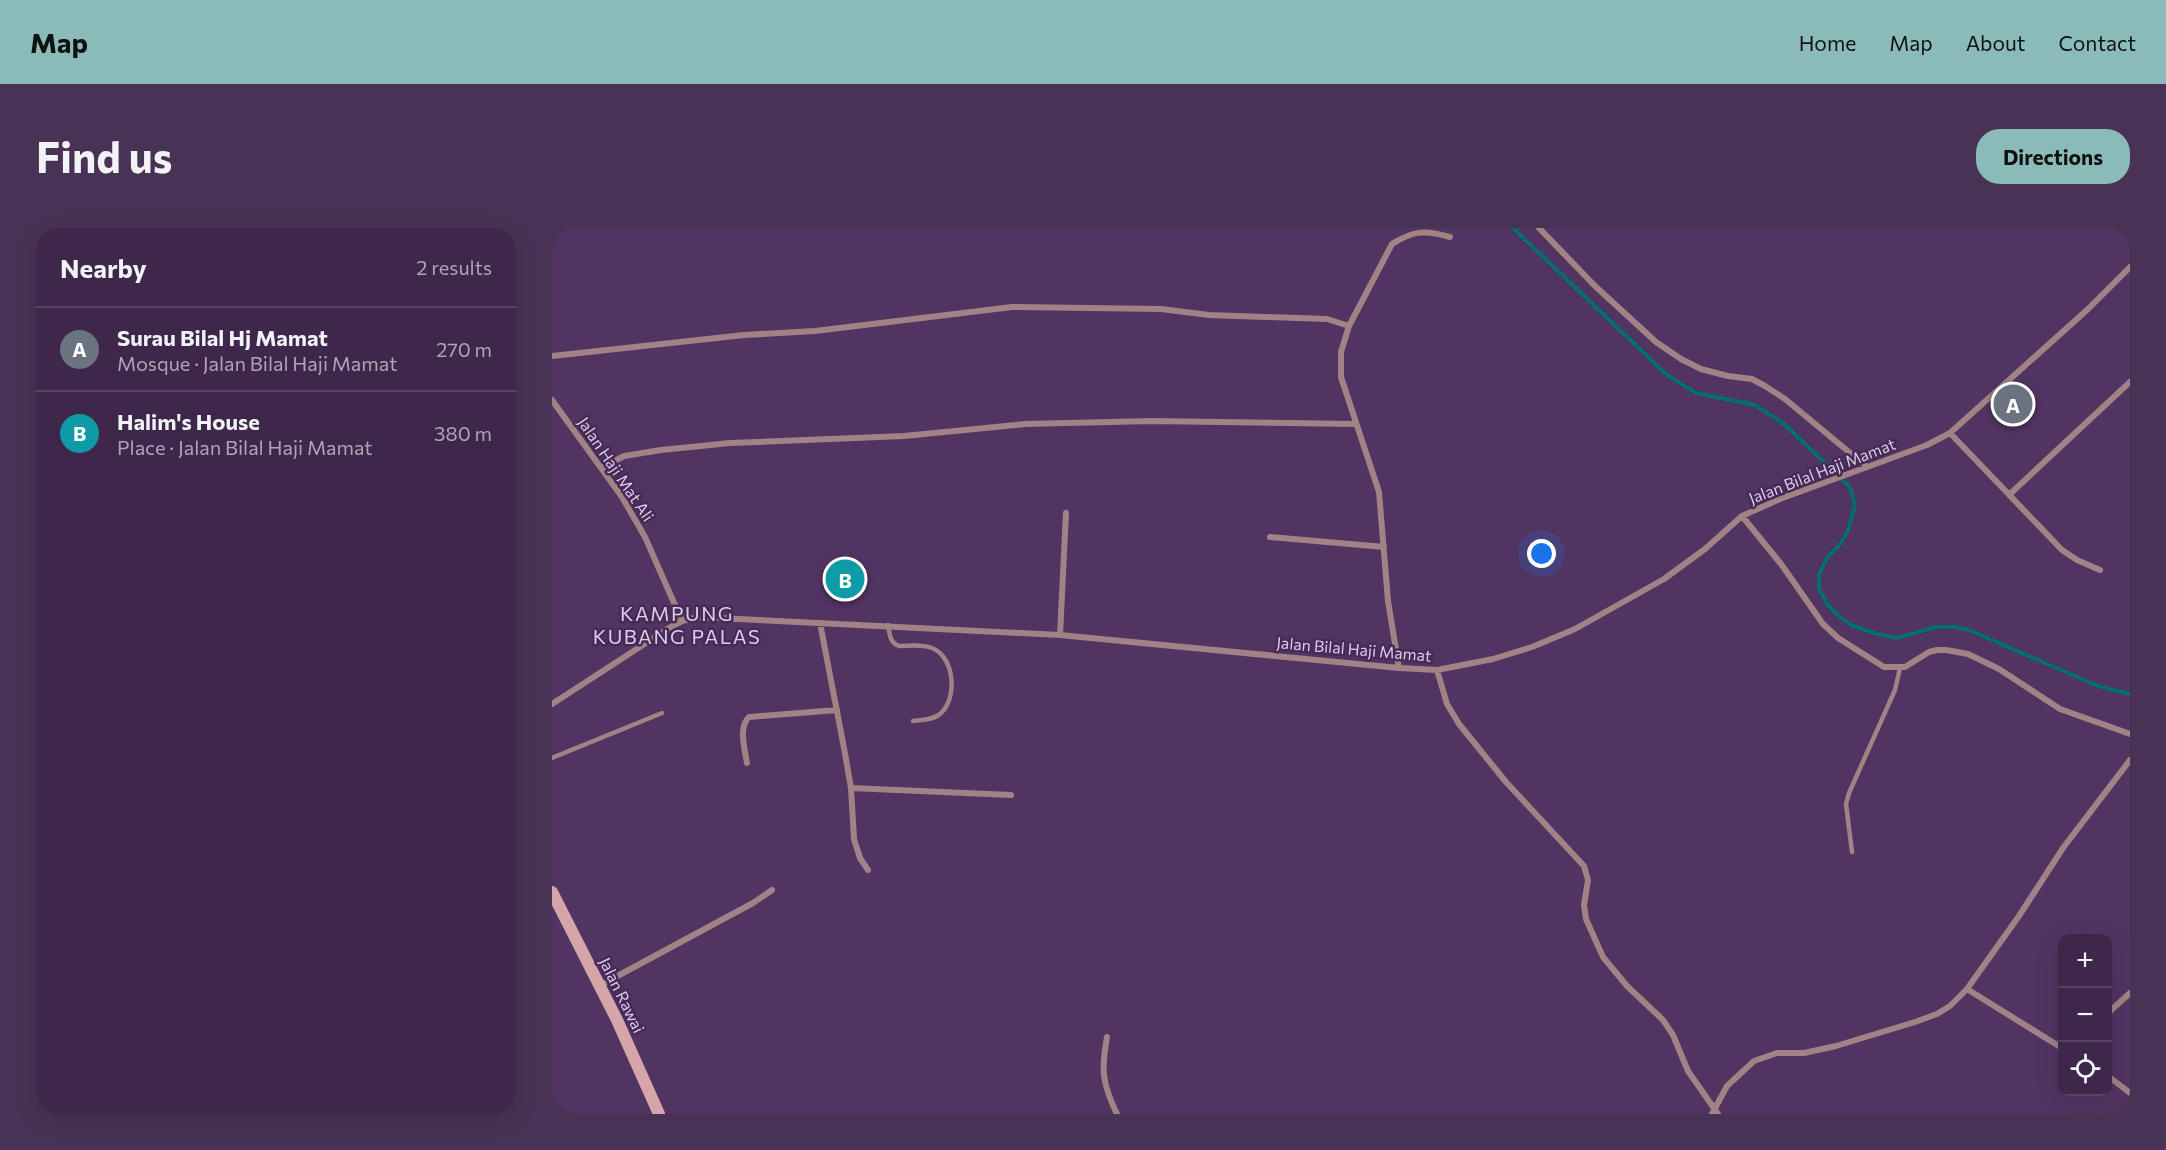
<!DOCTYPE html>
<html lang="en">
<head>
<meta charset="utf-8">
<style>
	body { margin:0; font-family:Commissioner,sans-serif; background:#493354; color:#f1f3f6 }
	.controls { position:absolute; right:18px; bottom:18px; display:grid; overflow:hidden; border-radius:12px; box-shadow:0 6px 24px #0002 }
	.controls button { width:54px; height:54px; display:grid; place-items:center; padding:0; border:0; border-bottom:2px solid #574462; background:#3e274a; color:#f1f3f6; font:30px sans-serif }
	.you { position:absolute; left:990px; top:326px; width:21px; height:21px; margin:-15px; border:4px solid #fff; border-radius:50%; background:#1a73e8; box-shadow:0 0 0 9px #1a73e833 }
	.badge { display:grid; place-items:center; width:39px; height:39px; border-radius:50%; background:#8bbbb9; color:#fff; font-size:20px; font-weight:700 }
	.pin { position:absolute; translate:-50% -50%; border:3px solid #fff; box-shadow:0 2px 6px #0006 }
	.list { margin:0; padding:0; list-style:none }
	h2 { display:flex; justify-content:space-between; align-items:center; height:78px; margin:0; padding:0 24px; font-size:26px }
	h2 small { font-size:20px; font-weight:400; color:#ada5b5 }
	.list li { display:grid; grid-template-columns:39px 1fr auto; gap:18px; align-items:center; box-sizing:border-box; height:84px; padding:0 24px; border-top:2px solid #574462 }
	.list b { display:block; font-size:22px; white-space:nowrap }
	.list p { margin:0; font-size:20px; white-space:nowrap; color:#ada5b5 }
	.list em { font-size:20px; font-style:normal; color:#ada5b5 }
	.icon { flex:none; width:33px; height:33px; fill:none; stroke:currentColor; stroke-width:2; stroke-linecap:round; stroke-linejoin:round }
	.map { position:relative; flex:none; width:1578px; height:886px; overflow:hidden; border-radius:24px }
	header { display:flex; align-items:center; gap:36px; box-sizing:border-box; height:84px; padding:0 30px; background:#8bbbb9; color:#111 }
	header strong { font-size:28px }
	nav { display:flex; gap:33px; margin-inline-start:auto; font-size:21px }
	.intro { display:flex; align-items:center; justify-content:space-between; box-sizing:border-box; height:144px; padding:0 36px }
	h1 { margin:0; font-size:42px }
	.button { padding:15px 27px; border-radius:24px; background:#8bbbb9; color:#111; font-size:21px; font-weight:700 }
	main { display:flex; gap:36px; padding:0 36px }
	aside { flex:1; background:#3e274a; border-radius:24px; box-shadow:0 6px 24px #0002 }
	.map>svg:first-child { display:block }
</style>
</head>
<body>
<header>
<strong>Map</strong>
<nav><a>Home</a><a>Map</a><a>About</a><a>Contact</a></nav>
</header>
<div class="intro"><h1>Find us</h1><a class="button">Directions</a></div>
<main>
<aside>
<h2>Nearby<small>2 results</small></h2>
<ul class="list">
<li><span class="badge" style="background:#6b7280">A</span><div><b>Surau Bilal Hj Mamat</b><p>Mosque · Jalan Bilal Haji Mamat</p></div><em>270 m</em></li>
<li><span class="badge" style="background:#0f9aa8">B</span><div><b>Halim's House</b><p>Place · Jalan Bilal Haji Mamat</p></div><em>380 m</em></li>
</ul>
</aside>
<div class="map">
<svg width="1578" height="886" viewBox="0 0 1578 886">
	<rect width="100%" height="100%" fill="#523462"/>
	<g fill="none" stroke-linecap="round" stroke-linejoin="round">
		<path stroke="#006e6c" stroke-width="4" d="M961 0 1115 147 1144 165 1203 177 1231 195 1298 259 1303 278 1295 305 1286 319 1276 328 1267 347V361L1276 377 1287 388 1299 397 1322 405 1345 410 1384 399H1404L1417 402 1546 458 1578 466"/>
		<path stroke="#a18285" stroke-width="4.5" d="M336 397C338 406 337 414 347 418 357 418 370 416 380 420 403 429 406 471 388 486 381 492 370 492 361 493
			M0 530 110 485
			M1300 624 1294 576 1297 565 1343 462 1348 440"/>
		<path stroke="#a18285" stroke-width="6" d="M987 0 1043 58 1104 114 1129 131 1149 141 1176 148 1200 151 1213 158 1233 171 1315 239
			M1574 0 1578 6
			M0 128 192 107 263 103 460 79 609 81 657 87 775 91 797 98
			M0 172 70 269 93 309 130 393
			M1398 205 1510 322 1525 332 1548 342
			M50 240 72 228 109 222 178 215 352 208 473 196 600 193 804 196
			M1458 266 1578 154
			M1190 288 1229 336 1271 396 1286 410 1332 439H1353L1377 424 1385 422H1394L1416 426 1447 441 1508 481 1578 506
			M718 309 832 319
			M268 395 292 520 299 560 302 611 308 630 316 642
			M508 407 514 285
			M847 440 836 373 827 264 789 149V124L797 98 840 16C862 2 874 2 898 9
			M885 442 895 476 907 496 954 554 1032 638 1036 652 1032 677 1034 691 1051 729 1075 758 1111 792 1121 807 1136 843 1166 886
			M0 476 117 400 130 393 146 389 508 407 847 440 885 442 941 431 980 419 1023 401 1112 351 1153 321 1190 288 1228 271 1375 217 1398 205 1535 82 1578 39
			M195 535C193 522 186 499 197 489L285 482
			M299 560 459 567
			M47 758 201 675 220 662
			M1415 761 1510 820
			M1556 785 1578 765
			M555 809C549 842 550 855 565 886
			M1556 848 1578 865
			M1160 886 1175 858 1202 833 1225 825H1252L1284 818 1363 794 1385 786 1398 778 1415 761 1467 688 1511 620 1578 532"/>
		<path stroke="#d5a5aa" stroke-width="12" d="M0 664 65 792 107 886"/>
	</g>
	<g text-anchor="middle" stroke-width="5" stroke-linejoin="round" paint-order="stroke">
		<g font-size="16" fill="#ddcde8" stroke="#472a57">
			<text transform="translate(64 241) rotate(56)" y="6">Jalan Haji Mat Ali</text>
			<text transform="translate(1270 243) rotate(-21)" y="6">Jalan Bilal Haji Mamat</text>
			<text transform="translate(802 421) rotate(5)" y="6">Jalan Bilal Haji Mamat</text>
			<text transform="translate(70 767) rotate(64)" y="6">Jalan Rawai</text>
		</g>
		<g font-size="20" letter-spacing="1.5" fill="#ddcde8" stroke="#472a57">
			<text x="125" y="393">KAMPUNG<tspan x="125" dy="23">KUBANG PALAS</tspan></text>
		</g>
	</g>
</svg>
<div class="controls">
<button>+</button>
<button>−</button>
<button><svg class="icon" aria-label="locate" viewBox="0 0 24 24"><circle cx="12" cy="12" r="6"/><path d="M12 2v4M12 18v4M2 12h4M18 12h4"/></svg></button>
</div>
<div class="you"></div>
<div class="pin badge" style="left:1461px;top:176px;background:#6b7280">A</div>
<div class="pin badge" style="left:293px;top:351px;background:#0f9aa8">B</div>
</div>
</main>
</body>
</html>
